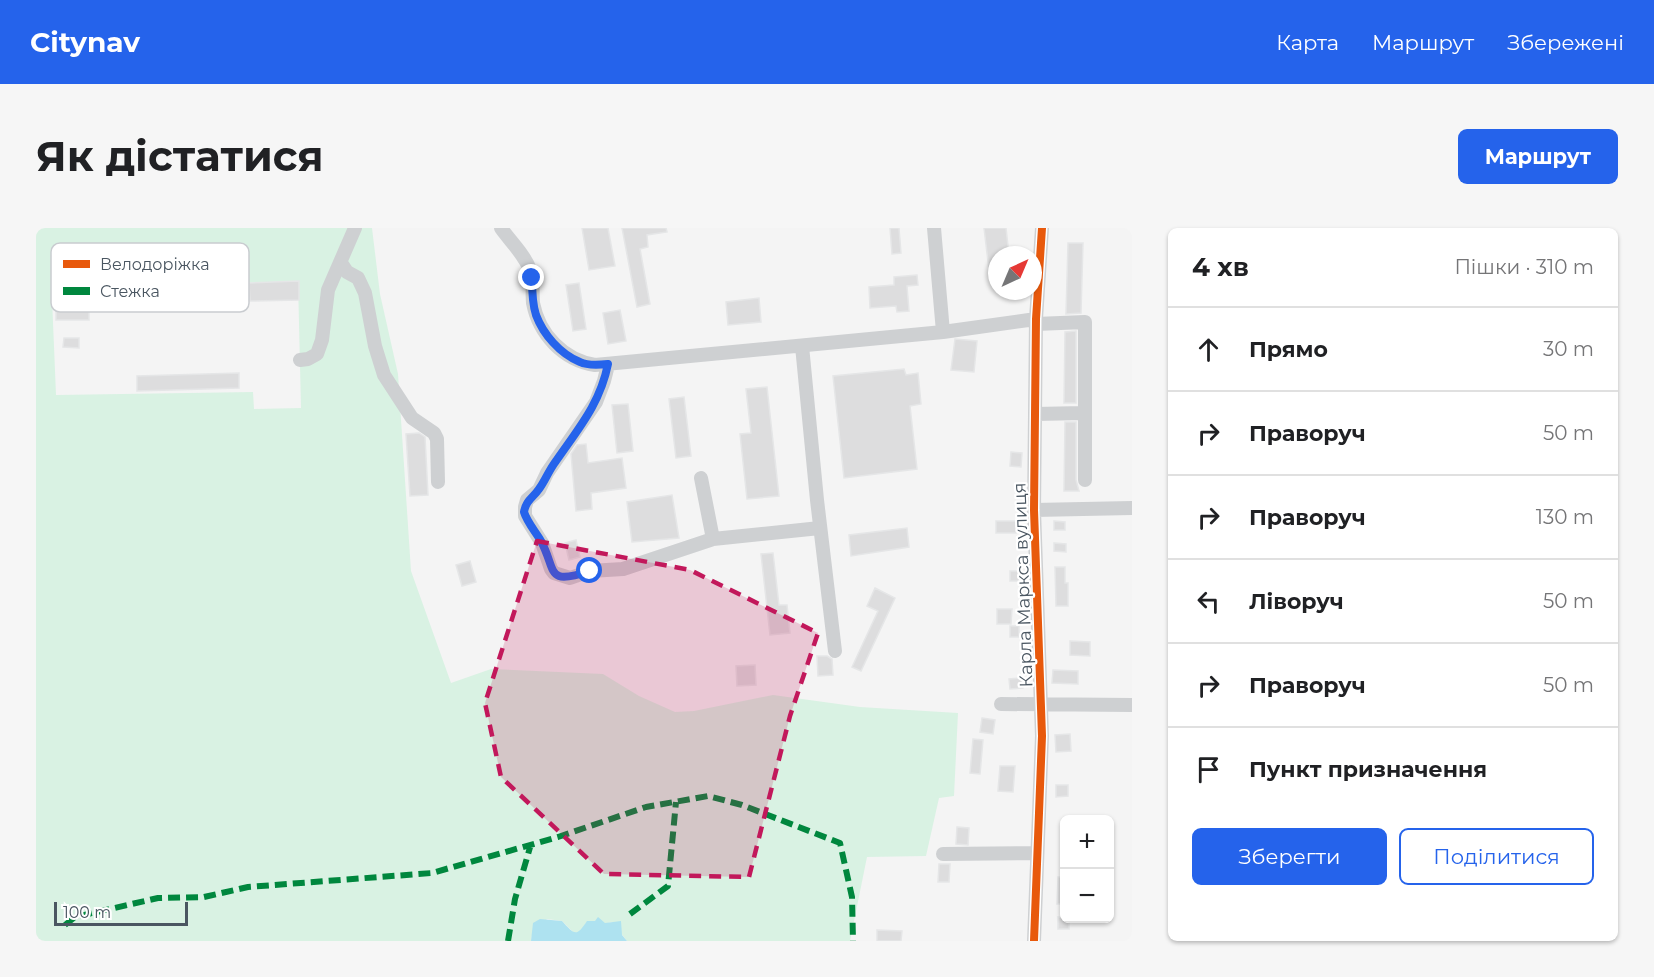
<!DOCTYPE html>
<html lang="uk">
<head>
<meta charset="utf-8">
<style>
	body { margin:0; font-family:Montserrat,sans-serif; background:#f6f6f6; color:#202124 }
	.controls { position:absolute; right:18px; bottom:18px; display:grid; overflow:hidden; border-radius:9px; box-shadow:0 2px 4px #0004 }
	.controls button { width:54px; height:54px; display:grid; place-items:center; padding:0; border:0; border-bottom:2px solid #e0e0e0; background:#fff; color:#202124; font:30px sans-serif }
	.compass { position:absolute; left:952px; top:18px; width:54px; height:54px; border-radius:50%; background:#fff; box-shadow:0 2px 4px #0004; rotate:44deg }
	.scale { position:absolute; left:18px; bottom:15px; width:134px; box-sizing:border-box; padding-left:6px; border:3px solid #4a5661; border-top:0; font-size:16px; line-height:21px; white-space:nowrap; color:#4a5661; -webkit-text-stroke:4px #fff; paint-order:stroke }
	.stop { position:absolute; width:18px; height:18px; margin:-14px; border:4px solid #2563eb; border-radius:50%; background:#fff }
	.stop.end { background:#2563eb; border-color:#fff; box-shadow:0 2px 6px #0008 }
	.list { margin:0; padding:0; list-style:none }
	h2 { display:flex; justify-content:space-between; align-items:center; height:78px; margin:0; padding:0 24px; font-size:26px }
	h2 small { font-size:20px; font-weight:400; color:#757577 }
	.list li { display:grid; grid-template-columns:39px 1fr auto; gap:18px; align-items:center; box-sizing:border-box; height:84px; padding:0 24px; border-top:2px solid #e0e0e0 }
	.list b { display:block; font-size:22px; white-space:nowrap }
	.list em { font-size:20px; font-style:normal; color:#757577 }
	.actions { display:flex; gap:12px; padding:18px 24px }
	.actions a { flex:1; padding:14px 0; border:2px solid #2563eb; border-radius:9px; text-align:center; font-size:21px; color:#2563eb }
	.actions .main { background:#2563eb; color:#fff }
	.icon { flex:none; width:33px; height:33px; fill:none; stroke:currentColor; stroke-width:2; stroke-linecap:round; stroke-linejoin:round }
	.map { position:relative; flex:none; width:1096px; height:713px; overflow:hidden; border-radius:9px }
	header { display:flex; align-items:center; gap:36px; box-sizing:border-box; height:84px; padding:0 30px; background:#2563eb; color:#fff }
	header strong { font-size:28px }
	nav { display:flex; gap:33px; margin-inline-start:auto; font-size:21px }
	.intro { display:flex; align-items:center; justify-content:space-between; box-sizing:border-box; height:144px; padding:0 36px }
	h1 { margin:0; font-size:42px }
	.button { padding:15px 27px; border-radius:9px; background:#2563eb; color:#fff; font-size:21px; font-weight:700 }
	main { display:flex; gap:36px; padding:0 36px }
	aside { flex:1; background:#fff; border-radius:9px; box-shadow:0 2px 4px #0004 }
	.map>svg:first-child { display:block }
</style>
</head>
<body>
<header>
<strong>Citynav</strong>
<nav><a>Карта</a><a>Маршрут</a><a>Збережені</a></nav>
</header>
<div class="intro"><h1>Як дістатися</h1><a class="button">Маршрут</a></div>
<main>
<div class="map">
<svg width="1096" height="713" viewBox="0 0 1096 713">
	<rect width="100%" height="100%" fill="#f4f4f4"/>
	<path fill="#d9f2e3" fill-rule="evenodd" d="M0 0H336L344 66 362 146 375 343 415 455 455 441 567 446 603 468 639 484 658 483 737 467 824 479 922 485 918 568 903 570 890 628 831 629 814 713H591L576 694 568 696 551 694C547 699 545 706 538 705L526 693 511 691 496 707 495 713H0ZM262 53 265 180 218 181 217 164 20 167 16 70 172 62V56Z"/>
	<path fill="#aee2f0" d="M562 689 569 695 585 693 586 707 591 713H495L497 695 504 691 526 693C538 706 540 710 551 693H559Z"/>
	<path fill="#ddddde" stroke="#e5e6e7" stroke-width="1.5" d="M546 0H572L579 38 553 42Z
		M586 0H630L631 4 611 7 612 19 604 21 614 76 601 79Z
		M854 0H863L865 25 856 26Z
		M948 0H970L973 27H961V41L953 42Z
		M1032 15H1047L1045 85 1030 86Z
		M881 47 882 57 871 58 873 83 861 84 860 78 834 80 833 59 858 57V49Z
		M263 53V72L214 73 213 55Z
		M543 55 550 101 537 103 530 57Z
		M723 70 725 94 692 97 690 74Z
		M20 74H53V92H20Z
		M584 82 590 113 572 116 567 85Z
		M1040 103V175H1028L1029 104Z
		M28 110H43V120L27 119Z
		M919 111 941 113 938 144 915 142Z
		M868 141 870 147 882 145 885 176 874 178 881 241 808 250 797 148Z
		M203 145V160L101 163V148Z
		M731 159 743 268 711 271 704 206 715 205 710 161Z
		M648 169 655 228 640 230 633 171Z
		M592 176 597 223 581 225 576 177Z
		M1029 194H1040V252L1043 263H1028Z
		M383 205 389 209 392 267 374 268 370 206Z
		M550 216 552 235 586 230 590 260 555 265 556 281 540 283 535 226 541 217Z
		M975 224 986 225 985 239 974 238Z
		M636 267 643 310 596 314 591 274Z
		M960 293H980V305H960Z
		M1018 293 1029 294V302H1018Z
		M871 300 873 319 815 328 813 307Z
		M540 312 544 329 533 332 529 315Z
		M1018 315 1030 316V324L1018 323Z
		M737 325 743 377H751L754 405 734 407 725 326Z
		M434 333 440 354 426 358 420 337Z
		M1019 339H1029V355H1032V378H1020Z
		M974 343H984V353H974Z
		M839 360 859 370 825 443 816 439 842 383 831 378Z
		M961 381H976L975 396H961Z
		M974 398H983V409H974Z
		M1034 413 1054 414V428L1034 427Z
		M781 428H791L796 431 797 447 782 448Z
		M719 437 720 457 701 458 700 438Z
		M1017 442 1042 443V456L1016 455Z
		M986 450 987 460 974 461 973 451Z
		M946 490 959 492 957 506 944 504Z
		M1034 506 1035 523 1020 524 1019 507Z
		M937 511 947 512 944 546 934 545Z
		M964 538H979L977 564 962 563Z
		M1020 557H1032V568L1020 569Z
		M921 599 933 600 932 617 920 616Z
		M903 636H914L913 654H902Z
		M1022 649H1029V676H1021Z
		M1022 689 1033 690V701H1022Z
		M841 702 866 703 865 713H841Z"/>
	<g fill="none" stroke-linecap="round" stroke-linejoin="round">
		<path stroke="#ced0d2" stroke-width="14" d="M465 0C474 13 489 27 494 42 498 53 496 64 497 75 503 106 527 132 559 137L907 104 1000 91
			M898 0 907 104
			M305 35 311 44 322 50 329 65 339 118 348 147 376 190 398 205 401 211 402 254
			M1000 96 1049 94V252
			M766 118 781 272 799 423
			M264 132 272 131 281 126 286 112 292 62 319 0
			M572 137 568 153 560 174 511 245 503 262 491 272 489 279V288L506 315 515 341 518 345 534 350 554 343 587 341 677 311 784 300
			M999 186 1048 185
			M665 250 677 311
			M998 282 1096 280
			M965 476 1096 477
			M907 626 1001 625
			M998 713 1006 508 998 282 1000 91 1006 0"/>
		<path stroke="#00873e" stroke-width="6" stroke-dasharray="12 6" stroke-linecap="butt" d="M594 686 632 658 640 574
			M29 697 39 689 122 670 168 669 212 659 396 645 522 609 610 579 672 568 706 577 804 615 816 669 817 713
			M472 713 479 671 495 616"/>
		<defs>
			<path id="cycleway" d="M998 713 1006 508 998 282 1000 91 1006 0"/>
		</defs>
		<use href="#cycleway" stroke="#fff" stroke-width="11"/>
		<use href="#cycleway" stroke="#e8590c" stroke-width="8"/>
	</g>
	<g fill="none" stroke-linecap="round" stroke-linejoin="round">
		<path stroke="#2563eb" stroke-width="8" d="M496 50C496 62 496 75 500 87 507 106 524 126 544 134 552 138 563 137 572 136 564 176 542 201 520 233 513 242 509 253 503 261 497 270 490 272 488 284 491 294 499 303 505 313 521 343 509 358 554 343"/>
	</g>
	<path fill="#c2185b" fill-opacity="0.2" stroke="#c2185b" stroke-width="4.5" stroke-dasharray="12 8" stroke-linejoin="round" d="M501 313 654 342 782 405 754 488 713 649 568 646 465 549 449 475Z"/>
	<g text-anchor="middle" stroke-width="4.5" stroke-linejoin="round" paint-order="stroke">
		<g font-size="18" fill="#4a5661" stroke="#fff">
			<text transform="translate(987 357) rotate(-92)" y="6">Карла Маркса вулиця</text>
		</g>
	</g>
	<rect x="15" y="15" width="198" height="69" rx="9" fill="#fff" stroke="#c9ccd0" stroke-width="1.5"/>
	<rect x="27" y="32" width="27" height="8" fill="#e8590c"/>
	<rect x="27" y="59" width="27" height="8" fill="#00873e"/>
	<g font-size="16" fill="#4a5661">
		<text x="64" y="42">Велодоріжка</text>
		<text x="64" y="69">Стежка</text>
	</g>
</svg>
<div class="controls">
<button>+</button>
<button>−</button>
</div>
<svg class="compass" viewBox="-18 -18 36 36"><path d="M0-13l5 13h-10z" fill="#e53935"/><path d="M0 13l5-13h-10z" fill="#757577"/></svg>
<div class="scale">100 m</div>
<div class="stop" style="left:554px;top:343px"></div>
<div class="stop end" style="left:496px;top:50px"></div>
</div>
<aside>
<h2>4 хв<small>Пішки · 310 m</small></h2>
<ul class="list">
<li><svg class="icon" aria-label="ahead" viewBox="0 0 24 24"><path d="M12 20V5M6 11l6-6 6 6"/></svg><div><b>Прямо</b></div><em>30 m</em></li>
<li><svg class="icon" aria-label="right" viewBox="0 0 24 24"><path d="M7 20v-9h11M14 6l5 5-5 5"/></svg><div><b>Праворуч</b></div><em>50 m</em></li>
<li><svg class="icon" aria-label="right" viewBox="0 0 24 24"><path d="M7 20v-9h11M14 6l5 5-5 5"/></svg><div><b>Праворуч</b></div><em>130 m</em></li>
<li><svg class="icon" aria-label="left" viewBox="0 0 24 24"><path d="M17 20v-9H6M10 6l-5 5 5 5"/></svg><div><b>Ліворуч</b></div><em>50 m</em></li>
<li><svg class="icon" aria-label="right" viewBox="0 0 24 24"><path d="M7 20v-9h11M14 6l5 5-5 5"/></svg><div><b>Праворуч</b></div><em>50 m</em></li>
<li><svg class="icon" aria-label="arrive" viewBox="0 0 24 24"><path d="M6 21V4h12l-3 4 3 4H6"/></svg><div><b>Пункт призначення</b></div></li>
</ul>
<div class="actions"><a class="main">Зберегти</a><a>Поділитися</a></div>
</aside>
</main>
</body>
</html>
